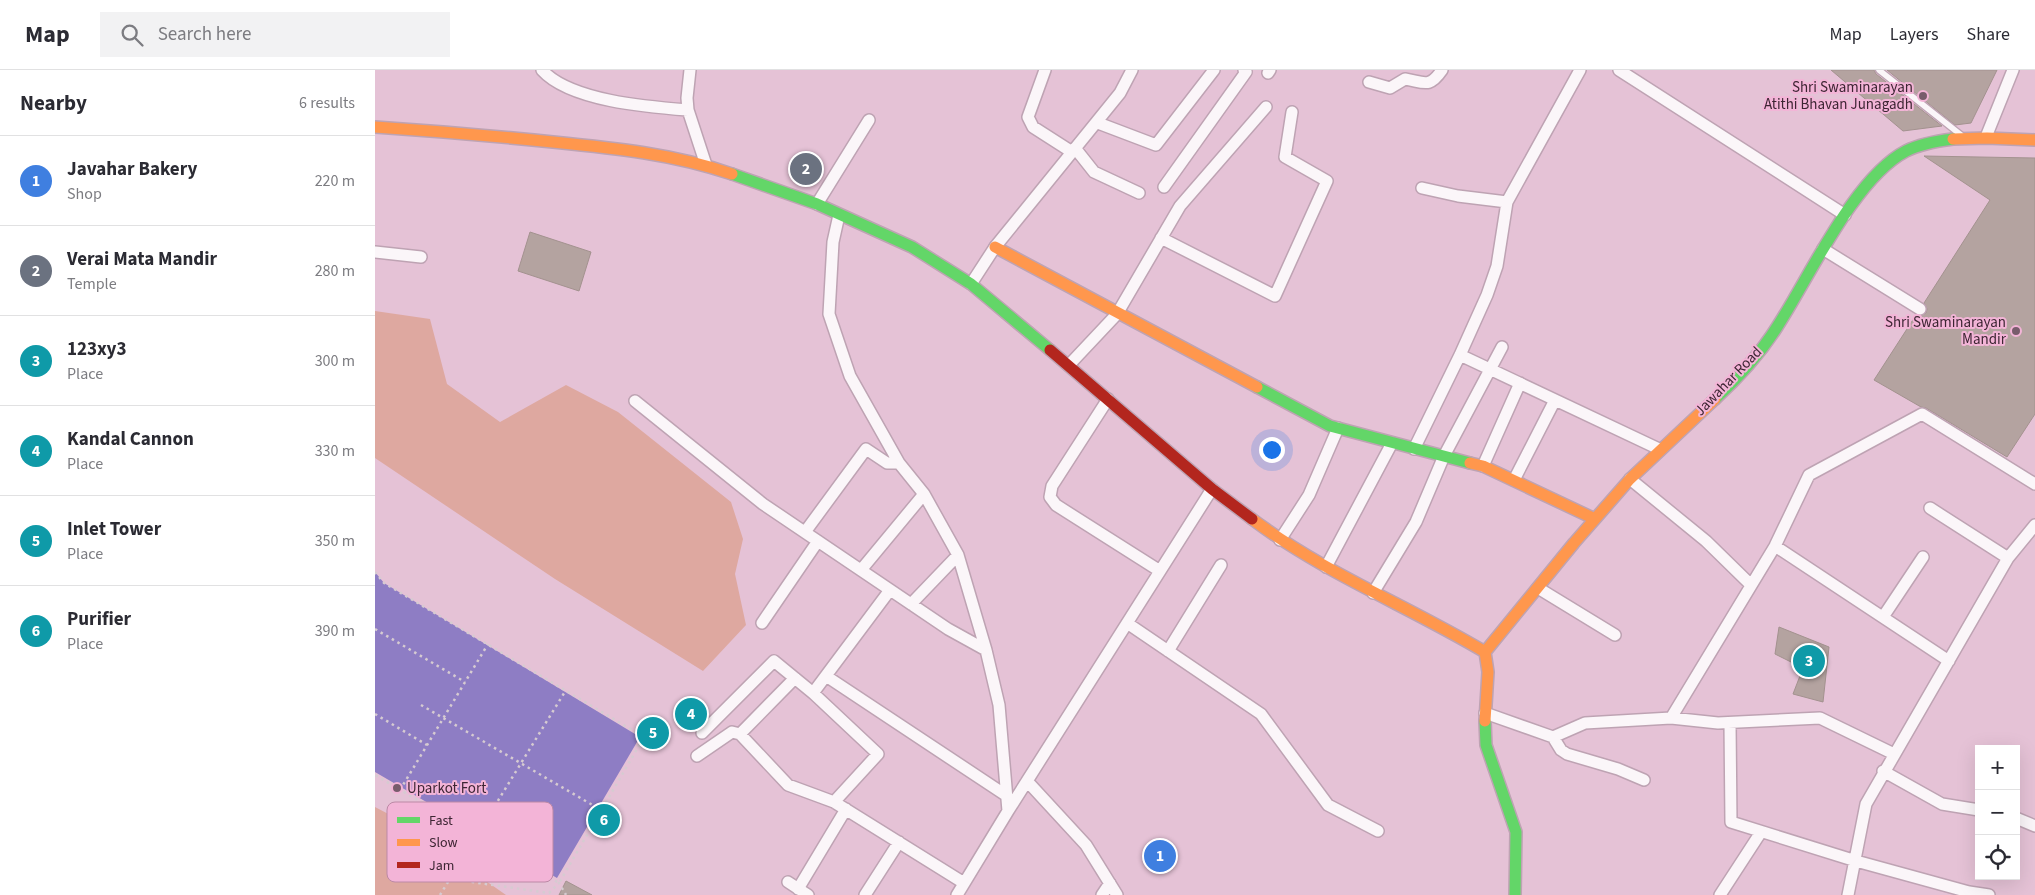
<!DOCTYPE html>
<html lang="en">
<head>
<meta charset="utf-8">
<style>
	body { margin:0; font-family:"Source Sans 3",sans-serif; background:#f2f2f3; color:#2b2b33 }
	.controls { position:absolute; right:15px; bottom:15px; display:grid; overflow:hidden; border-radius:0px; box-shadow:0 5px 20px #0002 }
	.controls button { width:45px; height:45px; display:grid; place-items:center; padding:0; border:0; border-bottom:1px solid #e1e1e2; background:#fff; color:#2b2b33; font:25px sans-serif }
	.you { position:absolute; left:896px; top:379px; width:18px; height:18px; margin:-12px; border:4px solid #fff; border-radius:50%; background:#1a73e8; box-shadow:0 0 0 8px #1a73e833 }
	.badge { display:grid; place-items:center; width:32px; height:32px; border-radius:50%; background:#785c6c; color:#fff; font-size:16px; font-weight:700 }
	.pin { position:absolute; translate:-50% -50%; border:2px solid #fff; box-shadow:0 1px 5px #0006 }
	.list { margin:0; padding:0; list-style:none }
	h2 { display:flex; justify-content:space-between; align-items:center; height:65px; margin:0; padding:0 20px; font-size:21px }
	h2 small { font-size:16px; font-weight:400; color:#7c7c81 }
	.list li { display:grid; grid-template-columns:32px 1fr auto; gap:15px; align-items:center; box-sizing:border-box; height:90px; padding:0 20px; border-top:1px solid #e1e1e2 }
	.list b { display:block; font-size:19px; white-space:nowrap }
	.list p { margin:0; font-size:16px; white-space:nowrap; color:#7c7c81 }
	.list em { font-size:16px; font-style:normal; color:#7c7c81 }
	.icon { flex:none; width:28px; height:28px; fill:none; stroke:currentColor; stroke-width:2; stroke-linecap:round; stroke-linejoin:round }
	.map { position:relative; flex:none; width:1660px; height:825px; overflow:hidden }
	header { display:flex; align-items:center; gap:30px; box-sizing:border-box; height:70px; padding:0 25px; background:#fff; border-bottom:1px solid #e1e1e2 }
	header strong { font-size:24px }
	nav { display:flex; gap:28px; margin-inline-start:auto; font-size:18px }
	.search { width:350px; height:45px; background:#f2f2f3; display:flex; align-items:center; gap:12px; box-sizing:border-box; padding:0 18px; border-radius:0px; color:#7c7c81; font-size:19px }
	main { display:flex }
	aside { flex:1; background:#fff }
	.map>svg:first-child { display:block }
</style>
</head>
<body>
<header>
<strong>Map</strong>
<div class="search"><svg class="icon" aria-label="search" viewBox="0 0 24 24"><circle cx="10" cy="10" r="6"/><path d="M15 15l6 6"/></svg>Search here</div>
<nav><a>Map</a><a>Layers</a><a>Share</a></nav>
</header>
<main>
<aside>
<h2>Nearby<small>6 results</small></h2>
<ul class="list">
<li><span class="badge" style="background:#3f7fe0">1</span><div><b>Javahar Bakery</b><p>Shop</p></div><em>220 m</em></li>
<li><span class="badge" style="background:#6b7280">2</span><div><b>Verai Mata Mandir</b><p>Temple</p></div><em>280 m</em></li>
<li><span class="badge" style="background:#0f9aa8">3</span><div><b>123xy3</b><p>Place</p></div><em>300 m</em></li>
<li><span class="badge" style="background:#0f9aa8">4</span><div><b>Kandal Cannon</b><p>Place</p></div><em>330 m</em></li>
<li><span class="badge" style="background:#0f9aa8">5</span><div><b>Inlet Tower</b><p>Place</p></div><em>350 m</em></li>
<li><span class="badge" style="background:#0f9aa8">6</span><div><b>Purifier</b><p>Place</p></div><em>390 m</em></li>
</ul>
</aside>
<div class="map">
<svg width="1660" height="825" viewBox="0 0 1660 825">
	<rect width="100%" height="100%" fill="#e5c2d6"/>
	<path fill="#dea8a0" d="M0 241 55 249 72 314 125 352 191 315 243 342 356 432 368 469 360 504 371 555 328 601 180 509 0 388Z
		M0 737 21 748 131 825H0Z"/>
	<path fill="#8e7dc4" d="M0 502 9 513 265 667 182 808 0 702Z"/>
	<path fill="#b4a3a0" stroke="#a3928f" d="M1456 0H1499L1501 4 1567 56 1528 61Z
		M1512 0H1622L1596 53 1580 55Z
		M1549 86 1660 88V344L1632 387 1551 338 1546 337 1499 310 1541 245 1545 246 1551 243 1552 239 1549 233 1615 130Z
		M155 162 216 182 204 221 143 201Z
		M1404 557 1454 577 1448 632 1418 624 1428 598 1400 584Z
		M270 663a8 8 0 1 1 16 0a8 8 0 1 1-16 0Z
		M227 740 238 746 230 759 220 753Z
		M191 811 217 825H184Z"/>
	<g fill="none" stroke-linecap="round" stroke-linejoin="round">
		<defs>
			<path id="lane" d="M1504 0 1586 65"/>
			<path id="street" d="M167 0C195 31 273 37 313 40
				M315 0 312 28 313 40 331 95
				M670 0 653 47 658 57 697 82
				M1244 0 1470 145
				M893 3 895 0
				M994 12 1015 18 1030 9C1049 12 1054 19 1067 0
				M723 53 781 75 839 0
				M1611 67 1638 0
				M700 78 719 102 764 123
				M789 117 871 2 869 0
				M1047 118 1083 126 1132 132
				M442 134 494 50
				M464 145 458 172 454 244 475 306 524 393 549 424 583 485 611 580 624 635 633 741
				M786 168 900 226 952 111 910 87 917 42
				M1448 179 1545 239
				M0 182 46 187
				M596 214 620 177 745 23 757 0
				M1085 285 1284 379
				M694 295 742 244 805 136 891 37
				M733 329 677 416 675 427 681 435 785 501
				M260 331 388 434 573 559 611 580
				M1039 379 1085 285 1112 225 1122 196 1132 132 1205 0
				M1108 396 1145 313
				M1255 409 1331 471 1376 515
				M1139 410 1180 330
				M1555 438 1633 488
				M430 462 491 379 512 393H524
				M905 470 934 425 963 358
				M1400 476 1574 591
				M951 497 1017 373
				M486 500 549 424
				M1163 518 1240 565
				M998 523 1041 452 1069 386 1127 277
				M536 534 583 485
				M1508 547 1548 487
				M387 553 443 471
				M752 553 886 644 953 735 1003 761
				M793 581 846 495
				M451 606 632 726
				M438 623 515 520
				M1110 643 1178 667 1210 653 1296 648 1343 653 1445 648 1519 684
				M1296 648 1400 476 1434 405 1547 344 1660 414
				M1355 653 1356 752 1481 791 1594 822 1614 825
				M327 663 399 591 438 623 503 684 459 732
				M365 664 413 715 459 732 589 813
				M1178 667 1186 680 1192 684 1243 699 1269 710
				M322 686 357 662 365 664 420 608
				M1508 701 1567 734 1604 740
				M652 711 711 775 742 825
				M1641 748 1660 756
				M413 812 433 825
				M423 819 471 739
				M490 825 524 772
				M582 825 633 741 837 419
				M727 825 735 813
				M1345 825 1386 762
				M1473 825 1491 734 1633 488 1660 455"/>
			<path id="fast" d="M357 104 442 134 537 177 596 214 675 280
				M882 317 955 356 1095 393
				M1340 329C1364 307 1385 284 1402 257 1434 208 1479 108 1531 81 1545 74 1562 71 1578 69
				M1110 651 1111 675 1141 762 1140 825"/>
			<path id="slow" d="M0 57C60 61 119 66 178 72 239 78 299 84 357 104
				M1578 69 1612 68 1660 70
				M620 177 882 317
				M1095 393 1108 396 1220 449
				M877 449C949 503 1033 536 1110 582L1113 602 1110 651
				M1110 582 1199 473 1255 409 1340 329"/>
			<path id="jam" d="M675 280 837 419 877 449"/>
		</defs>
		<use href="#lane" stroke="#bea3b3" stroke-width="8"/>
		<use href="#street" stroke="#bea3b3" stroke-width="14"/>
		<use href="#fast" stroke="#bea3b3" stroke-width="14"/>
		<use href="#slow" stroke="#bea3b3" stroke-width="14"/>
		<use href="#jam" stroke="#bea3b3" stroke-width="14"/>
		<path stroke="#d6cbd1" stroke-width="2.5" stroke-dasharray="2.5 4" stroke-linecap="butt" d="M0 502 9 513 269 667 184 813 0 705
			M0 559 90 612
			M46 635 226 740
			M0 644 52 675
			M25 720 113 574
			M80 802 97 812 174 823 184 813 191 825
			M65 825 191 620"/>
		<use href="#lane" stroke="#fbf6f9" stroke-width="5.5"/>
		<use href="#street" stroke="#fbf6f9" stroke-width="11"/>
		<use href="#fast" stroke="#63d668" stroke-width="11"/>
		<use href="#slow" stroke="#ff974d" stroke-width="11"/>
		<use href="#jam" stroke="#b3261e" stroke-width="11"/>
	</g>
	<g fill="#785c6c" stroke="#f3b4d7" stroke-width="2">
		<circle cx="1548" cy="26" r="5"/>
		<circle cx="1641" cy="261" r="5"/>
		<circle cx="22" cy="718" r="5"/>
	</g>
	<g text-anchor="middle" stroke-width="4" stroke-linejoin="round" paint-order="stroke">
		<g font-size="15" fill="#3d2533" stroke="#f3b4d7" text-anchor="end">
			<text x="1538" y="22">Shri Swaminarayan<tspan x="1538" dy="17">Atithi Bhavan Junagadh</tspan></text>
			<text x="1631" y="257">Shri Swaminarayan<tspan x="1631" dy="17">Mandir</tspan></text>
			<text x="32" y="723" text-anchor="start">Uparkot Fort</text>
		</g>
		<g font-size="15" fill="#3d2533" stroke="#f3b4d7">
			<text transform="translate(1353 311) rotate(-46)" y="5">Jawahar Road</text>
		</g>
	</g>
	<rect x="12" y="732" width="166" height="80" rx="8" fill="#f3b4d7" stroke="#bc89a6" stroke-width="1"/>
	<rect x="22" y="747" width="23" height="6" fill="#63d668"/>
	<rect x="22" y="769" width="23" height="7" fill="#ff974d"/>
	<rect x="22" y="792" width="23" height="6" fill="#b3261e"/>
	<g font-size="14" fill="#3d2533">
		<text x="54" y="755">Fast</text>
		<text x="54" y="777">Slow</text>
		<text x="54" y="800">Jam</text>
	</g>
</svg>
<div class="controls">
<button>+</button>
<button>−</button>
<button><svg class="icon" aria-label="locate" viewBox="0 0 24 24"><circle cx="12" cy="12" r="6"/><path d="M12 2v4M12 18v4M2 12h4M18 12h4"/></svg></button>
</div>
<div class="you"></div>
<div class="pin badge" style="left:785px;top:786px;background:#3f7fe0">1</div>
<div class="pin badge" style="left:431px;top:99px;background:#6b7280">2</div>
<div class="pin badge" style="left:1434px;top:591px;background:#0f9aa8">3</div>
<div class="pin badge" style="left:316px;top:644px;background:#0f9aa8">4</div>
<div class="pin badge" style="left:278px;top:663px;background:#0f9aa8">5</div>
<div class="pin badge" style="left:229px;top:750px;background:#0f9aa8">6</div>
</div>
</main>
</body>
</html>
